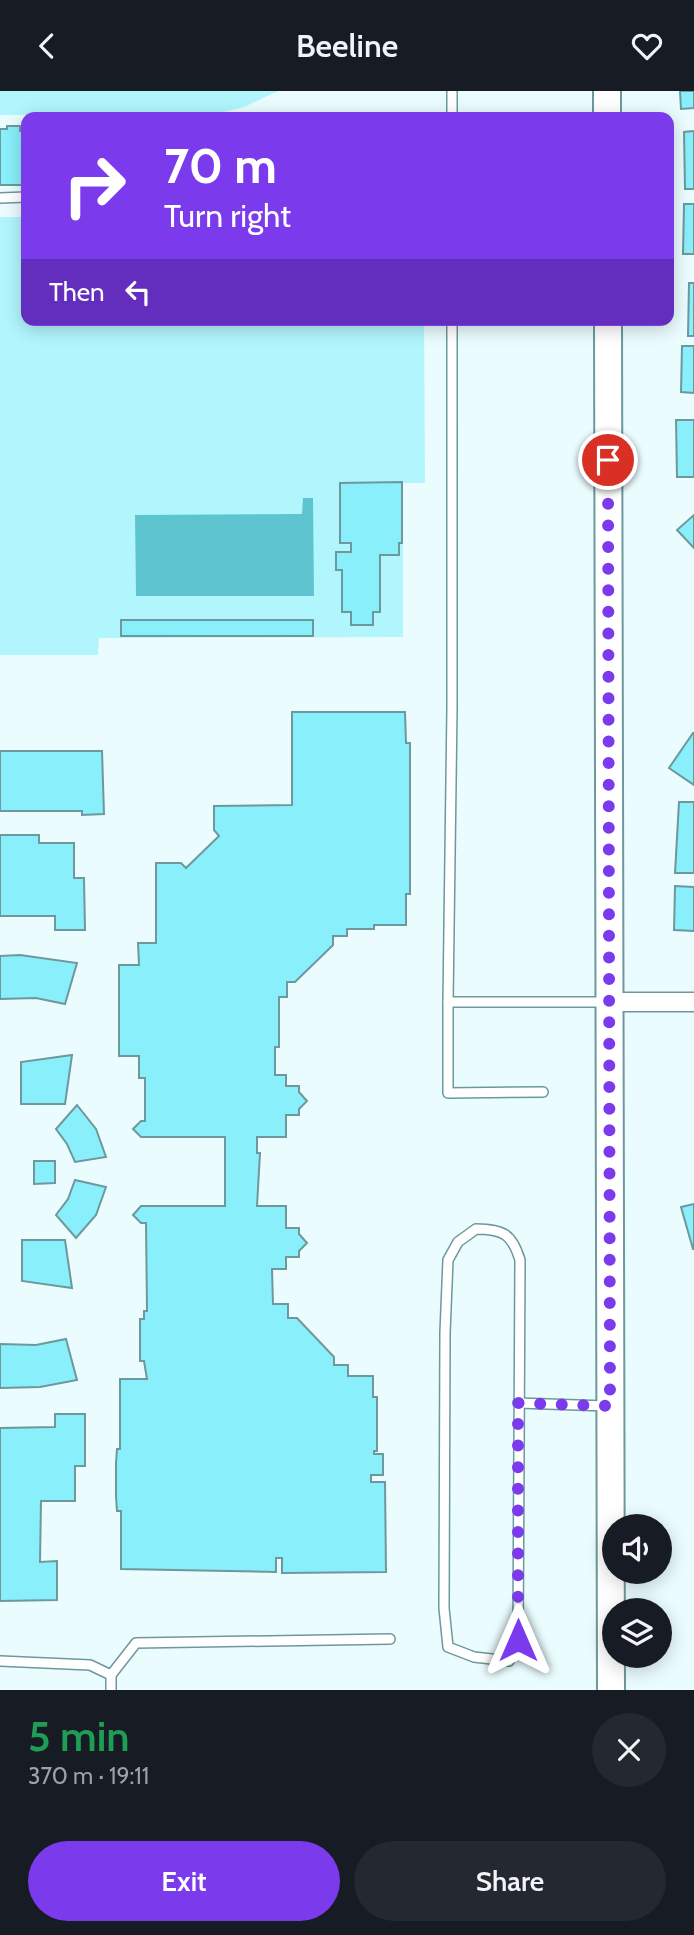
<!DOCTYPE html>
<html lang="en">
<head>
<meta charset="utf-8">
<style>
	body { margin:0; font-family:Cabin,sans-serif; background:#242831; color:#f1f3f6; height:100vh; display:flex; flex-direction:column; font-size:26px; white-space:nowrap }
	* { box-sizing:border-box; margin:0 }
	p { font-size:23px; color:#9ea1a6 }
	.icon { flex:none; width:38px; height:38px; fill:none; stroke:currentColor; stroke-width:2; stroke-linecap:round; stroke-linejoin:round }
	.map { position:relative; height:1599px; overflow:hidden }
	.details { display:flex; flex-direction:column; background:#171b24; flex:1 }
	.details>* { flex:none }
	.guide { position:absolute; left:21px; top:21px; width:653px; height:214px; border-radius:14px; box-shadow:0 4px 18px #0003; background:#7c3aed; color:#fff; overflow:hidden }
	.controls { position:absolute; left:602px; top:1423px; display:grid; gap:14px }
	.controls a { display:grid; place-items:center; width:70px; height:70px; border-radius:50%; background:#171b24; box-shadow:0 4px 18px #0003; font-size:35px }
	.pin { position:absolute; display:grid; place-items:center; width:60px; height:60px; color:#fff; margin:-30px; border:4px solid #fff; border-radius:50%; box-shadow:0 2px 7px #0007 }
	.me { position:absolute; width:77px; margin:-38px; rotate:0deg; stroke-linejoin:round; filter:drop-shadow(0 0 5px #0008) }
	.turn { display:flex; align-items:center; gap:24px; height:147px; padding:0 28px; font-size:32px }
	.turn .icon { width:91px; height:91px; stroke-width:2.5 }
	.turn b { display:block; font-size:49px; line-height:60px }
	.then { display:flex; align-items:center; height:66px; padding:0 28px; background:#0003; gap:14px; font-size:26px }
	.round { display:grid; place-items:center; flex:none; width:74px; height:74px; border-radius:37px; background:#242831 }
	.head { display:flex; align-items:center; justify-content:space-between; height:119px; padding:0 28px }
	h1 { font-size:42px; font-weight:600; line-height:52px; color:#1e9e55 }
	.action { display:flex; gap:14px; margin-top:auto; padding:14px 28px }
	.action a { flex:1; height:80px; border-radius:42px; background:#7c3aed; color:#fff; font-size:28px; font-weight:600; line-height:80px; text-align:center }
	.action a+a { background:#242831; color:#f1f3f6 }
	header { display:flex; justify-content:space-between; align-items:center; height:91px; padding:0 28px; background:#171b24; font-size:32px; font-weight:600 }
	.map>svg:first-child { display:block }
	.green { fill:#b1f6fd }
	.water { fill:#5ec5d0 }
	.building { fill:#89effa; stroke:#6d989d; stroke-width:2 }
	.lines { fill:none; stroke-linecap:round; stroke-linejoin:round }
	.lane-casing { stroke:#6d989d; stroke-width:12 }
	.street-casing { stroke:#6d989d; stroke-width:21 }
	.secondary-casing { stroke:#6d989d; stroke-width:30 }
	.lane { stroke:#fff; stroke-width:9 }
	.street { stroke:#fff; stroke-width:18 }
	.secondary { stroke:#fff; stroke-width:26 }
	.route { stroke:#7c3aed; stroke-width:12; stroke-dasharray:0 21.6 }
</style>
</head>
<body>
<header><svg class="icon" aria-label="back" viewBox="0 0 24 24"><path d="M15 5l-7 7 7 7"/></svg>Beeline<svg class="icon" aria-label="heart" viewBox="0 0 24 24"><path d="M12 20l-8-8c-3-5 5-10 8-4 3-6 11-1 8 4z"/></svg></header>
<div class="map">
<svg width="694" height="1599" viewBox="0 0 694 1599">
	<rect width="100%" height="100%" fill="#eafcfe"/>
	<g class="green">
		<polygon points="0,0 278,0 244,16 219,22 0,24"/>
		<polygon points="0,126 26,126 26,229 424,229 425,392 403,392 403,546 99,547 98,564 0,564"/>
	</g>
	<polygon class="water" points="303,407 313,407 314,505 136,505 135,424 302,423"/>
	<g class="building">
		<polygon points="680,0 694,0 694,17 681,18"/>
		<polygon points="7,35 20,35 20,40 26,40 26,94 0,94 0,38 7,38"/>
		<polygon points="694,40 694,98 685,98 684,41"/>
		<polygon points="684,113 694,113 694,163 683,163"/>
		<polygon points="689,192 694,192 694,245 688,245"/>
		<polygon points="682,255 694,255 694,302 681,301"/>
		<polygon points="676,329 694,329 694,386 677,386"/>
		<polygon points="402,391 402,452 399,452 399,464 380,464 380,521 373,521 373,534 351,534 351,521 342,521 342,479 336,479 336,461 351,461 351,452 340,452 340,392"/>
		<polygon points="694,424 694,457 677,439"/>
		<rect x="121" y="529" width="192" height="16"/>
		<polygon points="292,621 405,621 406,652 410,652 410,803 406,803 406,834 374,834 374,838 347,838 347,845 333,845 333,854 295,891 287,891 287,906 279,906 279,956 275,956 275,984 286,984 286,995 299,995 299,1001 307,1010 299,1018 299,1024 286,1024 286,1046 257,1046 257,1062 260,1062 257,1115 286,1115 286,1137 299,1137 299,1143 307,1152 299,1160 299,1166 286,1166 286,1178 272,1178 273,1213 288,1213 288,1227 297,1227 334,1266 334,1274 348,1274 348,1285 373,1285 373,1306 377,1306 377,1360 374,1360 374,1363 383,1363 383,1384 371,1384 371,1391 385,1391 386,1481 282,1482 282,1467 276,1467 276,1481 121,1478 121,1420 117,1420 116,1405 116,1372 117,1358 120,1358 120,1288 147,1288 144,1270 140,1270 140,1228 144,1228 144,1220 147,1220 146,1132 141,1132 133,1124 141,1115 225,1115 225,1046 141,1046 133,1038 141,1030 145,1030 145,987 139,987 139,965 119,965 119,874 139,874 138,852 156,852 156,772 181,772 186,777 219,745 214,739 214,715 292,714"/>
		<polygon points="693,642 694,642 694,694 669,677"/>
		<polygon points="0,660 102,660 104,723 82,724 82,720 0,720"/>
		<polygon points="679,711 694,711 694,782 675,782"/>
		<polygon points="0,744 39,744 39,752 74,752 74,787 84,787 85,839 55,839 55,825 0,825"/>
		<polygon points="675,795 694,796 694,840 674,839"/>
		<polygon points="20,864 77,872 65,913 36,907 0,908 0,865"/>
		<polygon points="72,964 65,1013 21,1013 21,971"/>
		<polygon points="77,1014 96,1038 106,1066 75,1071 67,1053 56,1038"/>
		<polygon points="34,1070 55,1070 55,1092 34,1093"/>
		<polygon points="75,1089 106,1096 96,1124 76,1147 56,1124 68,1108"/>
		<polygon points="694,1113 694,1158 693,1158 681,1116"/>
		<polygon points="22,1149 65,1149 72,1197 22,1190"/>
		<polygon points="66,1248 77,1289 40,1296 0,1297 0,1253 36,1254"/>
		<polygon points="55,1323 85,1323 85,1375 75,1375 75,1410 41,1410 40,1471 57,1470 57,1509 0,1510 0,1337 55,1336"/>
	</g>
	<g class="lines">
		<g class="lane-casing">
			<g id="lane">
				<polyline points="452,26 452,0"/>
				<polyline points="0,107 26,106"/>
				<polyline points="448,911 452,617 452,229"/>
				<polyline points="543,1001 448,1002 448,911 608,911"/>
				<path d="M476 1138C503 1138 512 1143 520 1169L518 1549 509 1570 474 1566 448 1556 444 1517 445 1242 448 1169 458 1151Z"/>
				<polyline points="518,1312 607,1315"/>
				<polyline points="0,1570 90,1574 111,1584"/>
				<polyline points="111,1599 111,1584 136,1552 390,1548"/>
			</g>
		</g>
		<g class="street-casing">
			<polyline id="street" points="610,911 694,911"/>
		</g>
		<g class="secondary-casing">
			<g id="secondary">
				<polyline points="607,0 607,26"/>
				<polyline points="608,229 611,1599"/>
			</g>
		</g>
		<use href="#lane" class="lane"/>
		<use href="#street" class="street"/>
		<use href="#secondary" class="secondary"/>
	</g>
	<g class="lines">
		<polyline class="route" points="518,1549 518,1312 610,1315 608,369"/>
	</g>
</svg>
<div class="controls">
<a><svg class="icon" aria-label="sound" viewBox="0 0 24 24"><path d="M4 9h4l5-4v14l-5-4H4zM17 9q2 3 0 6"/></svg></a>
<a><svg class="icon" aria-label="layers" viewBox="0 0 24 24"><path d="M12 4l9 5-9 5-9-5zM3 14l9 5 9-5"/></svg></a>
</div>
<div class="pin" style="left:608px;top:369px;background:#d93025"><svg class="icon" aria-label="arrive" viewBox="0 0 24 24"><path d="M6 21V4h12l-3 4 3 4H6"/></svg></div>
<svg class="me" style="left:518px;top:1549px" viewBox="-20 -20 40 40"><path d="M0-17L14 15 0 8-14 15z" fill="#7c3aed" stroke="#fff" stroke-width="4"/></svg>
<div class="guide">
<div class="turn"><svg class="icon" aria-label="right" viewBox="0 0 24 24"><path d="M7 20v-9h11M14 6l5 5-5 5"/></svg><div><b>70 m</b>Turn right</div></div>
<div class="then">Then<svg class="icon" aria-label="left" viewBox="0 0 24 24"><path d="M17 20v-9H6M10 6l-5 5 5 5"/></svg></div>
</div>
</div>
<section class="details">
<div class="head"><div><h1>5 min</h1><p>370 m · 19:11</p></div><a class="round"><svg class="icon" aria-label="close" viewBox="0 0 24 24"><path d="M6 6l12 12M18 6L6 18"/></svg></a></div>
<div class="action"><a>Exit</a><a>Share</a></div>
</section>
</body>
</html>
